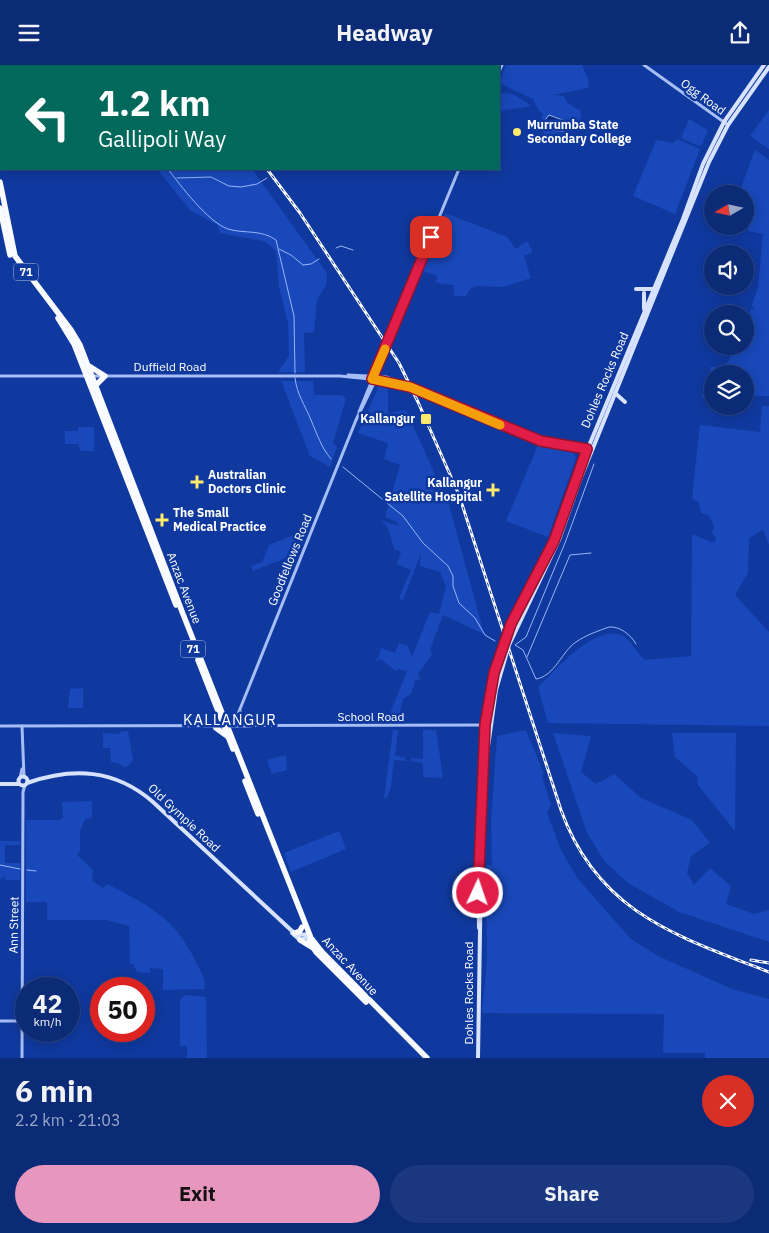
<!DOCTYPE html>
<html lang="en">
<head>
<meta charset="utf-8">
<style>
	body { margin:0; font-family:"IBM Plex Sans",sans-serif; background:#1a377f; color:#f1f3f6; height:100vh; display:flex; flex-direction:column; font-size:19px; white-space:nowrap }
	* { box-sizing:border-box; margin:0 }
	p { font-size:16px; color:#9aa7c6 }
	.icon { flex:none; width:28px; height:28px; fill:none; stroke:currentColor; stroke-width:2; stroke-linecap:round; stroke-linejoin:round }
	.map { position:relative; height:993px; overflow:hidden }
	.drawer { display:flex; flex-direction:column; background:#0c2b77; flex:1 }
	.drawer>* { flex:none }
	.top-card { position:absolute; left:0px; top:0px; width:500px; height:105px; box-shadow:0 2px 12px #0003,0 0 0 1px #2c4789; background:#00695c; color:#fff; overflow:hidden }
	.needle { width:32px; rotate:261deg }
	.tools { position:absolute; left:704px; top:120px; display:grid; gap:10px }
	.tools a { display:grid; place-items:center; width:50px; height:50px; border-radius:50%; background:#0c2b77; box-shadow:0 2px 12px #0003,0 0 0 1px #2c4789; font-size:25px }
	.speed { position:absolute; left:15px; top:912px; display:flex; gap:10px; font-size:25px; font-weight:700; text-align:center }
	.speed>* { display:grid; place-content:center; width:65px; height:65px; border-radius:50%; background:#0c2b77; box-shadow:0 2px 12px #0003,0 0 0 1px #2c4789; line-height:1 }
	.speed small { font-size:12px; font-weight:400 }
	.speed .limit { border:8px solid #d22; background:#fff; color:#111 }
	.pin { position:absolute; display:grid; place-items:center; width:42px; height:42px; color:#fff; margin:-21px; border-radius:10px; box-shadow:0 2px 8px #0006 }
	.me { position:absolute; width:55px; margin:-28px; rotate:3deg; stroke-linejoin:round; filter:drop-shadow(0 0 4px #0008) }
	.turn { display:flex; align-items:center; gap:18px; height:105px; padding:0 15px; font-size:22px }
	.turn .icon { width:65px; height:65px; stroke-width:2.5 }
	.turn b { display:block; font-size:35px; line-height:42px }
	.round { display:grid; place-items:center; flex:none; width:52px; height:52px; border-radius:26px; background:#1a377f }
	.summary { display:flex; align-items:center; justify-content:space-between; height:85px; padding:0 15px }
	h1 { font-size:30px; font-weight:800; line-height:38px }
	.action { display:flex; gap:10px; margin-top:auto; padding:10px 15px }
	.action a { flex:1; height:58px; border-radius:30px; background:#e797bd; color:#111; font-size:20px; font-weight:800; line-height:58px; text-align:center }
	.action a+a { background:#1a377f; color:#f1f3f6 }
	header { display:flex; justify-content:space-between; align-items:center; height:65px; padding:0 15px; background:#0c2b77; font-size:22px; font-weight:800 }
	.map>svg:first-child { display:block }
	.green { fill:#1848b9 }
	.water { fill:#09297a; stroke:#98b6f9 }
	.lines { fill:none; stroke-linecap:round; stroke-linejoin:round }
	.stream { stroke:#98b6f9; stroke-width:1 }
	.tertiary { stroke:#a6bef5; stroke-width:3 }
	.secondary { stroke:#d7e2fe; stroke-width:4 }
	.trunk { stroke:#fafbff; stroke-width:5.5 }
	.rail-casing { stroke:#fff; stroke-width:3 }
	.rail { stroke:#10399f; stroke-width:1; stroke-dasharray:4; stroke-linecap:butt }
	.route-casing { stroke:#92132f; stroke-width:12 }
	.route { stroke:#e11d48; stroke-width:9 }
	.slow { stroke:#f59e0b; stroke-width:9 }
	.poi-dot { fill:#ffea6b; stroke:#10399f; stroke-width:2 }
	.labels { text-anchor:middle; stroke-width:5; stroke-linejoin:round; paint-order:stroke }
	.shield { fill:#10399f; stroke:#b7c4e2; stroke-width:1 }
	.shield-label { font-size:11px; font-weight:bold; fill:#fff }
	.street-label { font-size:12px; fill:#fff; stroke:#10399f }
	.poi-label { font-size:12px; font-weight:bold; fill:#fff; stroke:#10399f; text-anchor:start }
	.quarter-label { font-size:15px; letter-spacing:1px; fill:#fff; stroke:#10399f }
</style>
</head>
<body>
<header><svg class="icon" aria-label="menu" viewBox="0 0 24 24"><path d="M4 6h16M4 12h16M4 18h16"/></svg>Headway<svg class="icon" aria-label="share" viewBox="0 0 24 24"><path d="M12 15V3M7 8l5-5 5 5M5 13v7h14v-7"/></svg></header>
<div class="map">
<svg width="769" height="993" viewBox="0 0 769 993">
	<rect width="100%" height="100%" fill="#10399f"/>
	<g class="green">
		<polygon points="506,0 582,0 589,17 588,23 552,30 564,31 567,38 580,45 581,51 579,58 568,57 555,51 549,65 566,70 563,76 545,70 539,59 543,49 538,45 533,34 499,18"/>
		<polygon points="499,28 513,29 532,41 499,46"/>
		<polygon points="769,45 769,84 750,71"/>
		<polygon points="689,54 708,65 702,80 699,81 681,73"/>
		<polygon points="677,74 700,84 675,149 633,131 655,78 657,75 673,78"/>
		<polygon points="755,85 769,95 769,331 745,331 745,309 712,309 712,332 701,333 711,311 710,302 723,302 729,296 733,281 745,281 745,259 753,252 750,248 751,244 755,246 752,240 758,223 763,169 748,166 748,130 739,128"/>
		<polygon points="157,104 252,104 327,208 326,220 317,235 314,267 304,268 305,307 278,307 289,291 288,258 279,222 276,187 270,180 263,176 220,168 217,160 190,145"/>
		<polygon points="445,148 507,172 516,184 527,176 533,187 524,191 531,213 503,222 477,221 471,223 466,231 454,231 454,220 436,218 437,211 423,206"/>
		<polygon points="281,316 313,316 314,330 342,330 346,333 333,378 337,382 330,402 310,391"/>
		<path d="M379 321 388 324V348L406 345 450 443 484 569 443 550 430 585 432 589C428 595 424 602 418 608L420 614 415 616 411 629 403 634 398 655 387 656 407 606 398 604 396 606 380 594 374 598 379 591 381 583 395 588 399 578 408 581 412 592 429 549 431 547 439 549 446 521 440 507 420 501 421 488 403 535 399 533 411 505 397 499 401 487 394 484 388 463 381 455 398 461 397 457 385 452 400 400 384 394 388 378 358 368Z"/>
		<path d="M762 341H769V480L763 465 749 473 748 508 735 530 769 567V661L548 658 538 622C555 606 598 555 625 572 632 577 636 588 645 595L691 591 692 469 714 478 716 472 712 468 714 461 709 451 701 448 699 438 692 433 700 360 760 367Z"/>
		<polygon points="78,362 94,362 94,386 81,386 78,379 65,379 65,366 78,366"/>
		<polygon points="538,380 573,386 576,393 548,472 506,456"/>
		<polygon points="308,464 299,488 253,506 251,501 262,497 269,480"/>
		<polygon points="83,623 83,643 68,643 70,624"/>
		<polygon points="393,665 398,665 395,691 404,692 406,696 394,695 391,722 387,733 384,733"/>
		<polygon points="423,665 436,665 443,713 423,712 423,698 411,696 411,693 423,694"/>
		<polygon points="526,665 544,709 542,711 551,740 547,748 561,785 578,814 631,874 658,891 732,924 769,934 769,993 705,993 705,988 663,988 664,949 482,948 487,895 486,800 492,800 491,756 497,671"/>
		<polygon points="121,666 128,666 133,695 126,703 118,698 111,697 110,683 103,683 103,668 120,669"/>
		<polygon points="553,668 591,671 581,707 596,719 614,709 641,733 692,755 710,778 691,791 687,808 694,820 710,803 731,821 726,839 754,849 769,845 769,877 679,847 628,818 605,797 587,768"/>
		<polygon points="672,668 736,668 735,766 698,720 697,711 675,692"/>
		<polygon points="286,690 287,705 272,709 267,695"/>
		<path d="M92 736V753L85 754 80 766V786L77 790 93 805 92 816 103 823 108 819C150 842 175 852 197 899 201 907 207 916 204 924L163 925V904L150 903V908L137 907 133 899H130L129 861 106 855H47V837H26V755H60L63 753 62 737Z"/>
		<polygon points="339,766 346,784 291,807 284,788"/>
		<polygon points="0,776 20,776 20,780 5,780 5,798 20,798 20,815 5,815 5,811 0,815"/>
		<polygon points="185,930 206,932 207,993 187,993 187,981 180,981 180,937 181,933"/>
	</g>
	<polygon class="water" points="549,50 568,57 570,62 567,67 549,65 545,60 545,55"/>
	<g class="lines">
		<g class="stream">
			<polyline points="109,0 110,1"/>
			<path d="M168 104C180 120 208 157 228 164 244 169 261 164 276 175L294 251 295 308"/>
			<polyline points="278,105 280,104"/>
			<polyline points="177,113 211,112 229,121 241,122 257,119 267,113"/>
			<polyline points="336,183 341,181 353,185"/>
			<polyline points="279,184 291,190 303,200 311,199 319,194"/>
			<path d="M295 313C297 330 305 340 311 355 317 369 321 382 331 394"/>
			<path d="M594 399 565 478 526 572 515 580 523 585 536 614C555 611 562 586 576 577 586 570 598 566 609 562 620 561 631 570 636 579"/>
			<polyline points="343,402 403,451 423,478 448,501 453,511 453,521 459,538 475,553 485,570 495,576"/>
			<polyline points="527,592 570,490 591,488"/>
			<polyline points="0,800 20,804"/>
			<polyline points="27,805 36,806"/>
		</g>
		<g class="tertiary">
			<polyline points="644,0 728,60"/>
			<polyline points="499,7 502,0"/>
			<polyline points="348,310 386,312 410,321"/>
			<polyline points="0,311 340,311 380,315 401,320 541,376 592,385"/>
			<polyline points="425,327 543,374 589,382"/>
			<polyline points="359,347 459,104"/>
			<polyline points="240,646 244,659"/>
			<polyline points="234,659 356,355 376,314 385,286"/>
			<polyline points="0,661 491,660"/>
			<polyline points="22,661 24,712"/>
			<polyline points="205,661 251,661"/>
			<polyline points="20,713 22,704"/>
			<polyline points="0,956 22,956"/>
			<polyline points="22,993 23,727 25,720"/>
		</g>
		<g class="secondary">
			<polyline points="636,224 654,224"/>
			<polyline points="644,228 644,244"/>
			<polyline points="615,328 625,337"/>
			<polyline points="485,703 496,625 509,580 559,475 580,415 709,97 728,60 769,2"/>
			<circle cx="23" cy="716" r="4.5"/>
			<path d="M27 718C73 702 115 704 153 737L292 866 299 870 309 869"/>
			<polyline points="0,719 19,719"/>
			<polyline points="479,863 478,808 481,780 485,660 490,624 499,588 514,552 554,476 574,417 683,154 703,99 724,57 764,0"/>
			<polyline points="292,868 300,875 310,871"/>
			<polyline points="478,993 481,804"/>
		</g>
		<g class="trunk">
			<polyline points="0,117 15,191 71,265 80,280 183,549 311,873 322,887 427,993"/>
			<polyline points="0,143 10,190"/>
			<polyline points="58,253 74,279 176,540"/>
			<polyline points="89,301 105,311 95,321"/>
			<polyline points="198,595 233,684"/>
			<polyline points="216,663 227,671"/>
			<polyline points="245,716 258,749"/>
			<polyline points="295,868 300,866 302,862"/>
			<polyline points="300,875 313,883"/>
			<polyline points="309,876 316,887 366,937"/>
		</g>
		<g class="rail-casing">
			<g id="rail">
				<polyline points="207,0 208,1"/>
				<path d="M267 104 300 148 399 298 418 337 459 430 561 745C598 848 677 871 769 907"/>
				<polyline points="751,895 769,898"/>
			</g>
		</g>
		<use href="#rail" class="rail"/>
	</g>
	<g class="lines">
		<g class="route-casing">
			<polyline id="route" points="431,172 372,314 410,322 541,376 587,384 554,476 511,559 494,608 485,660 478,828"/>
		</g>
		<use href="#route" class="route"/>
		<polyline class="slow" points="385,284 372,314 410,322 500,360"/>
	</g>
	<g class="poi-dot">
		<circle cx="517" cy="67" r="5"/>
		<rect x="420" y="348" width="12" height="12" rx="2.5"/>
		<path d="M194.5 409.5h5v5h5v5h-5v5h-5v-5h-5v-5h5z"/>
		<path d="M490.5 417.5h5v5h5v5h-5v5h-5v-5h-5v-5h5z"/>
		<path d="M159.5 447.5h5v5h5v5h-5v5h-5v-5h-5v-5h5z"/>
	</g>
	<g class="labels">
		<g class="shield">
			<rect x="13.5" y="198.5" width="25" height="17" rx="4"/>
			<rect x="180.5" y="575.5" width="25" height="17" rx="4"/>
		</g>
		<g class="shield-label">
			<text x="26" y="211">71</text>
			<text x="193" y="588">71</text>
		</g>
		<g class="street-label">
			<text transform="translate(703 32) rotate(36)" y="4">Ogg Road</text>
			<text x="170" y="306">Duffield Road</text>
			<text transform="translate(605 315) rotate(-67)" y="4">Dohles Rocks Road</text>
			<text transform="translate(290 495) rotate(-68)" y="4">Goodfellows Road</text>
			<text transform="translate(184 523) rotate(69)" y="4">Anzac Avenue</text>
			<text x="371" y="656">School Road</text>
			<text transform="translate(184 753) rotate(43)" y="4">Old Gympie Road</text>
			<text transform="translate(14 860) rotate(-89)" y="4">Ann Street</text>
			<text transform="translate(350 901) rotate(47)" y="4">Anzac Avenue</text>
			<text transform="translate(469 928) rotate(-90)" y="4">Dohles Rocks Road</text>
		</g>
		<g class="poi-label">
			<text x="527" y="64">Murrumba State<tspan x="527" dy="14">Secondary College</tspan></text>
			<text x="415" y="358" text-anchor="end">Kallangur</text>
			<text x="208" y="414">Australian<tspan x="208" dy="14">Doctors Clinic</tspan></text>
			<text x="482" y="422" text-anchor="end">Kallangur<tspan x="482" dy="14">Satellite Hospital</tspan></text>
			<text x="173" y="452">The Small<tspan x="173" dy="14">Medical Practice</tspan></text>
		</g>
		<g class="quarter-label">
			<text x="230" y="660">KALLANGUR</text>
		</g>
	</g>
</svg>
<div class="tools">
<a><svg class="needle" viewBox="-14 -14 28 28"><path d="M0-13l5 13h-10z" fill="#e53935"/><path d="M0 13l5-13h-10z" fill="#9aa7c6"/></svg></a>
<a><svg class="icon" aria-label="sound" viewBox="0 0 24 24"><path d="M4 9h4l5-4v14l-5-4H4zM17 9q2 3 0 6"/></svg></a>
<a><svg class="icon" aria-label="search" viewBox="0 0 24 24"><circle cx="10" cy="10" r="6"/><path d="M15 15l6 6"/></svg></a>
<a><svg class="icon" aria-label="layers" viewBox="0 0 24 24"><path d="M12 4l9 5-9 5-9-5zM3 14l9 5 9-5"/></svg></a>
</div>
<div class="speed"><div>42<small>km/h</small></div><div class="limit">50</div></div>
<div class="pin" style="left:431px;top:172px;background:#d93025"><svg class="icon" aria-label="arrive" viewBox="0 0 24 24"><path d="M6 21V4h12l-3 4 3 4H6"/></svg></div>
<svg class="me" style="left:478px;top:828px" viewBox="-20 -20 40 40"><circle r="17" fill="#e11d48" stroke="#fff" stroke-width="3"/><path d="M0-11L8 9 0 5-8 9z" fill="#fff"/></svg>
<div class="top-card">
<div class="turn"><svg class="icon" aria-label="left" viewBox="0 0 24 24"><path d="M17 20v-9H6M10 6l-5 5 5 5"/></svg><div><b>1.2 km</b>Gallipoli Way</div></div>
</div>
</div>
<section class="drawer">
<div class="summary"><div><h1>6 min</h1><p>2.2 km · 21:03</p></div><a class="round" style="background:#d93025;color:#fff"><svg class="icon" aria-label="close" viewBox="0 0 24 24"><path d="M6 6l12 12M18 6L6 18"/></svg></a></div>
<div class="action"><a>Exit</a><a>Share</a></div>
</section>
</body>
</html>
